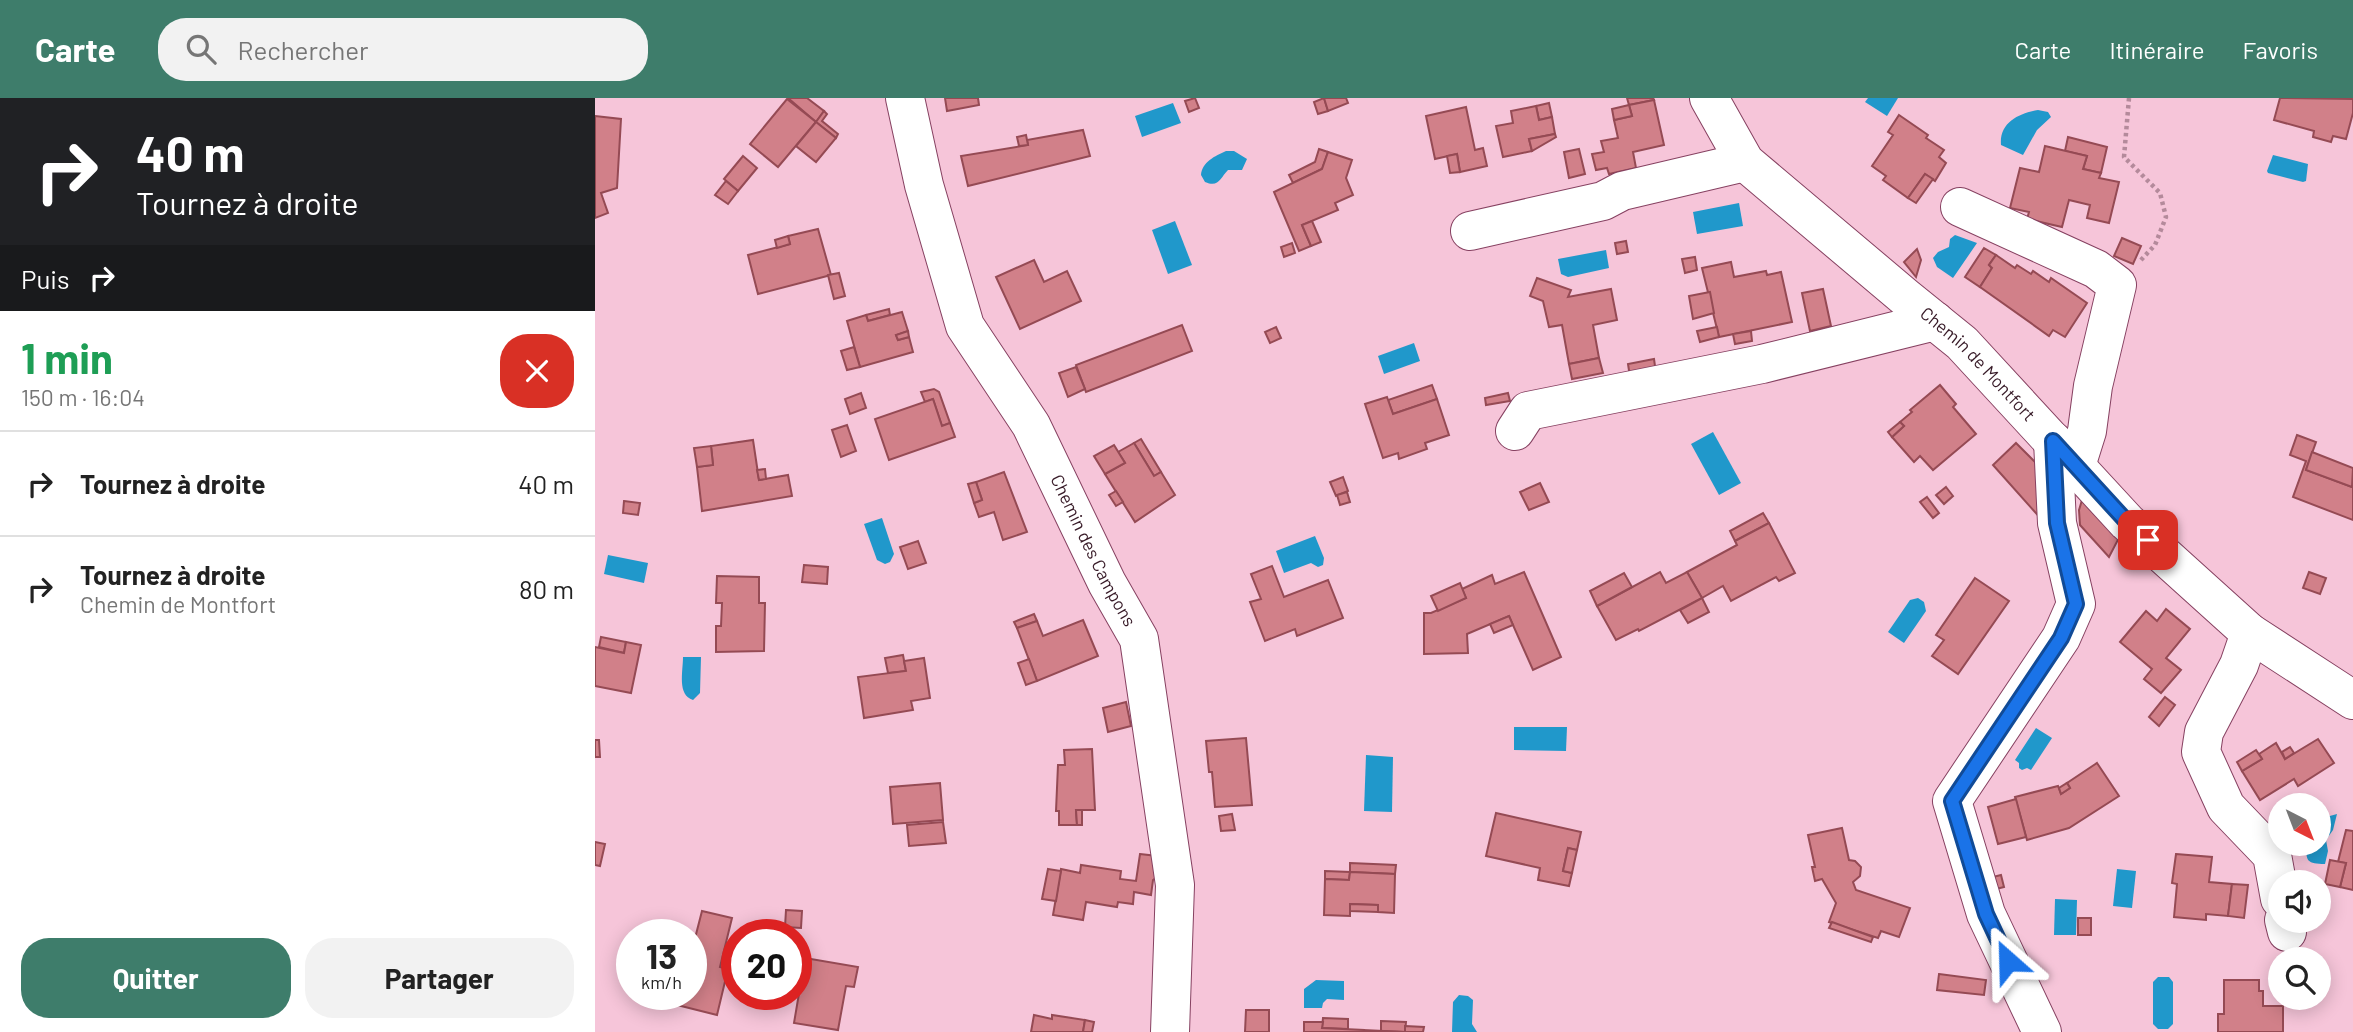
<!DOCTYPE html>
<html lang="fr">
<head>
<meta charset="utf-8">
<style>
	body { margin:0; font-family:Barlow,sans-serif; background:#f2f2f2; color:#222; height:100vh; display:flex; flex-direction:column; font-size:26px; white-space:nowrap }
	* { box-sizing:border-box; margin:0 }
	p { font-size:23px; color:#767676 }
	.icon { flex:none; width:38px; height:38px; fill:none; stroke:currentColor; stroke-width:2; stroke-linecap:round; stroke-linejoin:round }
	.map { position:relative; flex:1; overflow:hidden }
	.sheet { display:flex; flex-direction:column; background:#fff; width:595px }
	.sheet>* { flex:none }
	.guide { background:#202124; color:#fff; overflow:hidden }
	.needle { width:46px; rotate:138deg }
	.fabs { position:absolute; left:1673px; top:695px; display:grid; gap:14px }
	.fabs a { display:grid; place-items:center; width:63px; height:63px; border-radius:50%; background:#fff; box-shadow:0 4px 18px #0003; font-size:35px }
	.speed { position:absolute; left:21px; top:821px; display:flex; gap:14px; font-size:35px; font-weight:700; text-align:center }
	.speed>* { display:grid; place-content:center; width:91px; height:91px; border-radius:50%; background:#fff; box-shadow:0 4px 18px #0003; line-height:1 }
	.speed small { font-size:18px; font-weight:400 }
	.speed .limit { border:10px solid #d22; background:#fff; color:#111 }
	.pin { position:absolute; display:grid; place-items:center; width:60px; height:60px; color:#fff; margin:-30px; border-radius:14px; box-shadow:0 4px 10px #0006 }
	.me { position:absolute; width:77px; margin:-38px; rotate:335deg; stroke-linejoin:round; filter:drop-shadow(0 0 5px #0008) }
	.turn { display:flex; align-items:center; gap:24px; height:147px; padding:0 21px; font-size:32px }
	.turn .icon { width:91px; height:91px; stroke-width:2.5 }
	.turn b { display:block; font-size:49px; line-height:60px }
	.then { display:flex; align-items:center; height:66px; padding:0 21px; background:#0003; gap:14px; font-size:26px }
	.round { display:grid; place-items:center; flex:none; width:74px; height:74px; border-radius:28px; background:#f2f2f2 }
	.overview { display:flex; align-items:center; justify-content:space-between; height:119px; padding:0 21px }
	h1 { font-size:42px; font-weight:700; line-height:52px; color:#1e9e55 }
	.cta { display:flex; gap:14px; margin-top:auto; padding:14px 21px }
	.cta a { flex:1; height:80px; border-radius:28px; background:#3e7d6b; color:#fff; font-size:28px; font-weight:700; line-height:80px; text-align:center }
	.cta a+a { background:#f2f2f2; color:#222 }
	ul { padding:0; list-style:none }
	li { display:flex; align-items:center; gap:21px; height:105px; padding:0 21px; border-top:2px solid #e0e0e0 }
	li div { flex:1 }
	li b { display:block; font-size:26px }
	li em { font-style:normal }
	header { display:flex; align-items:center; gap:42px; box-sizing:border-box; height:98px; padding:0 35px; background:#3e7d6b; color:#fff }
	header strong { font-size:33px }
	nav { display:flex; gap:38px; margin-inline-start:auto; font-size:24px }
	.search { width:490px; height:63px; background:#f2f2f2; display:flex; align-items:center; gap:18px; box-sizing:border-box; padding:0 24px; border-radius:28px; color:#767676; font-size:26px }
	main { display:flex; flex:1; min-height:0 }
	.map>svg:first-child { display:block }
	.water { fill:#2098cb }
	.building { fill:#d18089; stroke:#954a54; stroke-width:2 }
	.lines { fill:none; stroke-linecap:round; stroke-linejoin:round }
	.minor-casing { stroke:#864161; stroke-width:40 }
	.path { stroke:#b48a9b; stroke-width:4.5; stroke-dasharray:3.5 3.5; stroke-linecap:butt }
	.minor { stroke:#fff; stroke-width:38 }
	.route-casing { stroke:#114b97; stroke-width:18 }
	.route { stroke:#1a73e8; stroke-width:12 }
	.labels { text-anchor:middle; stroke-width:7; stroke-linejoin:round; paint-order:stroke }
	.street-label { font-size:18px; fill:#371a27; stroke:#f9d8e5 }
</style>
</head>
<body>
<header>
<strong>Carte</strong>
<div class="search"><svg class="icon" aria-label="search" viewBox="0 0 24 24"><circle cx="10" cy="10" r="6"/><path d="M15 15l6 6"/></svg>Rechercher</div>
<nav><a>Carte</a><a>Itinéraire</a><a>Favoris</a></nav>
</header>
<main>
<section class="sheet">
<div class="guide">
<div class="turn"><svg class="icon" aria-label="right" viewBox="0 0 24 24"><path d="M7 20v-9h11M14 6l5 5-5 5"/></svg><div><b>40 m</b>Tournez à droite</div></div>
<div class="then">Puis<svg class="icon" aria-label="right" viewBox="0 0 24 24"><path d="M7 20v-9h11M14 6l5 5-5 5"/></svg></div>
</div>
<div class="overview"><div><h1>1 min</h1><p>150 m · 16:04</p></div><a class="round" style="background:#d93025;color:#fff"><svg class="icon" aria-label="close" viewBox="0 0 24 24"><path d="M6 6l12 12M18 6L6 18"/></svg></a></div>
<ul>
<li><svg class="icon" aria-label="right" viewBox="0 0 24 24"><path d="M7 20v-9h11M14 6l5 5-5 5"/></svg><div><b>Tournez à droite</b></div><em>40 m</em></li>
<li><svg class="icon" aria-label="right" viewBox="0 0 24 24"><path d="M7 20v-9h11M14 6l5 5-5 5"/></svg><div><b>Tournez à droite</b><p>Chemin de Montfort</p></div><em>80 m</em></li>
</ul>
<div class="cta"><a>Quitter</a><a>Partager</a></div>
</section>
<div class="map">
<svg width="1758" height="934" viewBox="0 0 1758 934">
	<rect width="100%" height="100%" fill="#f6c5d9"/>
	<g class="water">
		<polygon points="1273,0 1303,0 1292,18 1270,4"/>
		<polygon points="578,5 586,25 547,39 540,18"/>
		<path d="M1443 12 1453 14 1456 19 1442 32 1428 57 1406 47C1404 24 1425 15 1443 12Z"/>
		<path d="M631 53H639L652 61 647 72H633C625 80 624 90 610 84L606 77C607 64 620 58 631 53Z"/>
		<polygon points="1678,57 1713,66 1711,83 1708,84 1673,75 1672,73"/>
		<polygon points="1144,105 1148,128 1102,136 1098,114"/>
		<polygon points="580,123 597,167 573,176 557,132"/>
		<polygon points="1360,137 1382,145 1358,180 1342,169 1338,160 1343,154 1354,149 1355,141"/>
		<polygon points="1011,152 1014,170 973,179 966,176 963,161"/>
		<polygon points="819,245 825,263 789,276 783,258"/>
		<polygon points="1118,334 1146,385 1124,397 1096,346"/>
		<polygon points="287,420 299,456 295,464 290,466 282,462 269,426"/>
		<polygon points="720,438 729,460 728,467 723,469 716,465 689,475 681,453"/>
		<polygon points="13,457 53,465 49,485 9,476"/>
		<polygon points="1323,500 1329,504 1331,513 1309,545 1293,534 1315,502"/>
		<path d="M88 559H106L105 595 98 602C82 597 88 574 88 559Z"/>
		<polygon points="919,629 972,629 971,653 919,652"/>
		<polygon points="1441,630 1457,640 1436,672 1432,670 1427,672 1424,670 1424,665 1420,662"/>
		<polygon points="771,657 798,659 797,714 769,713"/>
		<path d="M1742 716 1738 732 1731 742 1733 753 1730 766C1713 766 1709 763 1713 746H1724V721Z"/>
		<polygon points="1522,771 1541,773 1537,810 1518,808"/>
		<polygon points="1460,801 1482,802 1481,837 1459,837"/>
		<polygon points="1563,879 1574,879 1578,884 1578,926 1573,931 1563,931 1558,926 1558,884"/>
		<polygon points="721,882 749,883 749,902 732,901 728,905 727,910 709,910 709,891"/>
		<polygon points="864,897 873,898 878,902 877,926 882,934 857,934 858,904"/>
	</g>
	<g class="building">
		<polygon points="193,0 212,0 229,13 221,24"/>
		<polygon points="350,0 383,0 384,7 352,13"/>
		<polygon points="600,0 604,10 594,14 590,3"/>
		<polygon points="729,0 733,13 723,16 719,4"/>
		<polygon points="729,0 751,0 753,5 733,13"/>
		<polygon points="1032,0 1058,0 1059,2 1034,7"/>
		<polygon points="1685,0 1758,1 1758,15 1751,41 1738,38 1736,44 1718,39 1719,33 1679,22"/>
		<polygon points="192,1 221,24 183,69 155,46"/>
		<polygon points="1059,2 1069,47 1038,54 1041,70 1014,76 1012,70 1001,72 997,56 1009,54 1006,43 1023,40 1019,22 1037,18 1034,7"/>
		<polygon points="954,5 957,19 944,22 941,8"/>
		<polygon points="1034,7 1037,18 1019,22 1017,11"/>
		<polygon points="941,8 944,22 957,19 960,36 934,41 937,53 908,59 901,28 918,25 916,13"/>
		<polygon points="871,9 880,52 888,50 892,68 865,74 862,56 840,61 831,18"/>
		<polygon points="229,13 232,16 227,23 243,36 241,40 221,24"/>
		<polygon points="1304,17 1333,37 1331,40 1349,52 1344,59 1351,65 1340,83 1330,76 1313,100 1288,82 1291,78 1277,68 1298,37 1293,34"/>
		<polygon points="0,18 26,21 22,90 6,95 13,115 0,120"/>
		<polygon points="221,24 241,40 221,64 201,48"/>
		<polygon points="488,32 495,58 373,88 366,58 433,47 432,42"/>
		<polygon points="960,36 961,39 937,53 934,41"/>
		<polygon points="431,37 433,47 424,48 422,39"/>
		<polygon points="1473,39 1512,49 1506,75 1488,71 1492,58 1470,53"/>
		<polygon points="1450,48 1492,58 1488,71 1506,75 1504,80 1524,84 1514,125 1492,120 1495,107 1474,102 1467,129 1432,121 1434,114 1415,110 1425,70 1444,74"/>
		<polygon points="724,51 733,54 727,71 698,85 694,77 720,64"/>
		<polygon points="984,51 990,76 974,80 969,54"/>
		<polygon points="733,54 757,62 751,80 758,97 740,105 743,112 707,127 716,148 704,153 679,94 727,71"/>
		<polygon points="862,56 865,74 855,75 852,58"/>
		<polygon points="148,58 162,70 143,93 129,81"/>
		<polygon points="1330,76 1338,81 1321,105 1313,100"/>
		<polygon points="131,83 143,93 133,106 120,97"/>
		<polygon points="717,123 726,144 716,148 707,127"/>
		<polygon points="223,131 236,177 163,196 153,157 195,146 193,138"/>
		<polygon points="193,138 195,146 182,150 180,142"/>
		<polygon points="1527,140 1546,148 1538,166 1519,158"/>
		<polygon points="1031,143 1033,154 1022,156 1020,145"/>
		<polygon points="697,145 700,155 689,159 686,149"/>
		<polygon points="1389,150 1401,157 1394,167 1397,170 1385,189 1370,179"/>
		<polygon points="1322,151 1326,162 1321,179 1309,164"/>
		<polygon points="1401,157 1420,170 1422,167 1436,176 1438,173 1454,184 1456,180 1492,205 1470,239 1458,232 1454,238 1385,189 1397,170 1394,167"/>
		<polygon points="1100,159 1102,172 1090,175 1087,161"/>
		<polygon points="439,162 449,184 472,173 486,203 425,231 401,179"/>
		<polygon points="1136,164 1139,179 1171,173 1172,177 1186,174 1197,224 1124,239 1107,170"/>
		<polygon points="244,175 250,198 239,201 233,177"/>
		<polygon points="942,180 976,192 973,199 1016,191 1022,222 998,227 1004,260 974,266 967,227 954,229 948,203 935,198"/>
		<polygon points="1228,191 1236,228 1215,233 1207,195"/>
		<polygon points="1115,194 1119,215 1098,221 1094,198"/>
		<polygon points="294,211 295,217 273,223 271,217"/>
		<polygon points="307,214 313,233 301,237 303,242 314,239 318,254 265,269 252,223 271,217 273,223"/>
		<polygon points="587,227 597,253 491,294 481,267"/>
		<polygon points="681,229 686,240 675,245 670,234"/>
		<polygon points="1122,229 1124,239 1105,244 1102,233"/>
		<polygon points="313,233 314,239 303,242 301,237"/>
		<polygon points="1156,233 1157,243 1140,246 1138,236"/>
		<polygon points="259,249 265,269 252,272 246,253"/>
		<polygon points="1004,260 1008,275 977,281 974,266"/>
		<polygon points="1059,261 1061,275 1035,279 1033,266"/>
		<polygon points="481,269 490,291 473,299 464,275"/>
		<polygon points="837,287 842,301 798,316 793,302"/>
		<polygon points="1345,287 1361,306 1358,309 1381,336 1338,372 1325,358 1319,364 1297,339 1309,328 1305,324 1317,314 1315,312"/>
		<polygon points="339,291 344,294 355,325 347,328 338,301 330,304 326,294"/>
		<polygon points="266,295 271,310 255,316 250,301"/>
		<polygon points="913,295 915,303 891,307 890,300"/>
		<polygon points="792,299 798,316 842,301 854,337 830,345 832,351 804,361 803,355 788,360 770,306"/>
		<polygon points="338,301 347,328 355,325 360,339 294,362 280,321"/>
		<polygon points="1305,324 1309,328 1297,339 1293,334"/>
		<polygon points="252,327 261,353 246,359 237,332"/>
		<polygon points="1702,337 1721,344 1711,372 1757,389 1758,386 1758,422 1698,399 1711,363 1695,357"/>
		<polygon points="546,341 566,374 559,378 539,345"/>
		<polygon points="158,342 164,382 193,377 197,398 107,413 102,369 118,367 116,348"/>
		<polygon points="539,345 559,378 566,374 580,397 540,424 510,376 530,365 523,354"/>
		<polygon points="1421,345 1445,369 1448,423 1398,367"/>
		<polygon points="519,347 530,365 510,376 499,358"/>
		<polygon points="116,348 118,367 102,369 99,350"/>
		<polygon points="1717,354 1758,370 1757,389 1711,372"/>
		<polygon points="170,371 171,381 164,382 162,372"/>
		<polygon points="409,374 432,434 408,442 399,414 384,419 379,405 387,402 381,384"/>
		<polygon points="748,379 753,393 741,398 735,384"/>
		<polygon points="381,384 387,402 379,405 373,386"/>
		<polygon points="945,385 954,404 934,412 925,394"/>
		<polygon points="1351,389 1358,398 1349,406 1341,397"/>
		<polygon points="1490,392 1528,432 1514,459 1485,427 1484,412"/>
		<polygon points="521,393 528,404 521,408 514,397"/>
		<polygon points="752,394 755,404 745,407 742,397"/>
		<polygon points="1332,399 1344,415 1338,420 1325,404"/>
		<polygon points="29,403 45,405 43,417 28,415"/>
		<polygon points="1168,415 1174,425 1140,443 1135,433"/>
		<polygon points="1174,425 1200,475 1184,483 1181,479 1136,503 1128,488 1107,500 1092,474 1142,447 1140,443"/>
		<polygon points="323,443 331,465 313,471 305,449"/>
		<polygon points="209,467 233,469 232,486 207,484"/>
		<polygon points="677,468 689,499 733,482 748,520 702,538 700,531 670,543 655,504 666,501 656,476"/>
		<polygon points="929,474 966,559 938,572 914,518 872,536 873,555 829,556 829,515 836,515 871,500 867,491 897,477 900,486"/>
		<polygon points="1065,474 1071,485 1092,474 1107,500 1044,533 1043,531 1021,542 1002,508"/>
		<polygon points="1714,474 1731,480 1725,496 1708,490"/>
		<polygon points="1029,475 1037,489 1002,508 995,493"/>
		<polygon points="122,478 164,479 164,505 170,505 169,553 121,554 121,528 126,528 127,505 121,505"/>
		<polygon points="1380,480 1414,503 1363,576 1337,558 1349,542 1341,537"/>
		<polygon points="865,485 871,500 843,513 836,498"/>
		<polygon points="1107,500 1114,514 1093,525 1085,512"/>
		<polygon points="1571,511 1595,531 1571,560 1586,572 1566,595 1549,581 1557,571 1525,544 1551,513 1562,523"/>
		<polygon points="439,516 442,523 422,530 419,524"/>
		<polygon points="914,518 918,527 899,535 895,526"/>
		<polygon points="488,522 503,558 442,583 422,530 442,523 448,538"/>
		<polygon points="6,539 31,544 29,555 4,549"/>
		<polygon points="31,544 46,547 36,595 0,588 0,549 29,555"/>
		<polygon points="308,557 311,573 293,575 290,560"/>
		<polygon points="329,560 335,600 316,603 318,612 269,620 263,579 311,573 309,563"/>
		<polygon points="434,561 442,583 431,587 423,565"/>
		<polygon points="1570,599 1580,607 1564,628 1554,619"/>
		<polygon points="531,604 536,628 513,634 508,610"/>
		<polygon points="651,640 657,707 620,709 617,674 614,674 611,643"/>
		<polygon points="1723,641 1739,665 1703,688 1699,681 1665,702 1647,673 1667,661 1664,656 1681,645 1690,661"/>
		<polygon points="0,642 4,642 5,659 0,659"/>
		<polygon points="1695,649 1699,655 1690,661 1687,654"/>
		<polygon points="497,651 500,712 481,712 482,727 464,727 464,713 461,713 463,667 470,667 469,652"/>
		<polygon points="1661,652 1667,661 1647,673 1642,664"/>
		<polygon points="1502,665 1524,698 1474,730 1432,742 1420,699 1463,688 1466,696 1475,690 1472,685"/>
		<polygon points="345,685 348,722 298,726 295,689"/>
		<polygon points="1472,685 1475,690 1466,696 1464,690"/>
		<polygon points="1421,701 1431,739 1403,746 1393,709"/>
		<polygon points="481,712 487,712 487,727 482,727"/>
		<polygon points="901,715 986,734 982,752 973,750 968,773 977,775 974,788 943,782 945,770 891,758"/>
		<polygon points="637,716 640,732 626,733 624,718"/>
		<polygon points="348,724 351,745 314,748 312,727"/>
		<polygon points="1247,730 1254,762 1260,763 1266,769 1265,778 1258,784 1261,792 1315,810 1304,839 1286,833 1283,840 1234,824 1241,805 1227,781 1220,783 1217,769 1220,769 1213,737"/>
		<polygon points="1751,732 1758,733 1758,792 1745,789 1751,765 1743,764"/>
		<polygon points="0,744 10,746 5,768 0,767"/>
		<polygon points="973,750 982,752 977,775 968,773"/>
		<polygon points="545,756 562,758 562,779 558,782 556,797 539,794 538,806 523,804 522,809 491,804 488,822 458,817 466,771 485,775 486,767 526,773 525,781 541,783"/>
		<polygon points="1581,756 1617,759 1614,784 1637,786 1633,818 1611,816 1611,822 1579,819 1582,786 1577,785"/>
		<polygon points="1735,762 1751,765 1745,789 1730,786"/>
		<polygon points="755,765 801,767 800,776 755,774"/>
		<polygon points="453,771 466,773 461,803 447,801"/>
		<polygon points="730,773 755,774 754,782 730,781"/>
		<polygon points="755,774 800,776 799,815 783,814 783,807 755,806 755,818 729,817 730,781 754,782"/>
		<polygon points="1406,777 1409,789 1401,791 1398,779"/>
		<polygon points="1637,786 1653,787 1649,820 1633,818"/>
		<polygon points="755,806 783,807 783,814 755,813"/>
		<polygon points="191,812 207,813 206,830 190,829"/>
		<polygon points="107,813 137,820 125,869 133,871 122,917 82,907 84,896 96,896 96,856"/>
		<rect x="1483" y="820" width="13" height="17"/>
		<polygon points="1237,824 1278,839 1276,844 1234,830"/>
		<polygon points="210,860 263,869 259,889 251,888 243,932 199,925"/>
		<polygon points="1344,876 1391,882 1389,897 1342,892"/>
		<polygon points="1629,882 1664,882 1664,893 1668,893 1668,908 1688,908 1688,934 1623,934 1623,916 1629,916"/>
		<polygon points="651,912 674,912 674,934 650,934"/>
		<polygon points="439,917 457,921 457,917 490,922 488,934 436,934"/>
		<polygon points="728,920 753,921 753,931 727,930"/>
		<polygon points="490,922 499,924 497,934 488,934"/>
		<polygon points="786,923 811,924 810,934 786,933"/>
		<polygon points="709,924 728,924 727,930 769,932 769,934 709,934"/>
		<polygon points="810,928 829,929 828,934 769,934 769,932 810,934"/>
	</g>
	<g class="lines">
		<g class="minor-casing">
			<g id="minor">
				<path id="s1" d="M310 0 329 87 370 228 436 327 512 485 544 541 580 787 575 934"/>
				<path id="s2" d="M1114 0 1150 64 1310 199 1367 245 1532 424 1655 535 1758 602"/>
				<polyline points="1365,109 1501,171 1522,187 1498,288 1492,333 1481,368"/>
				<polyline points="875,133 1008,103 1027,93 1150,64"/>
				<polyline points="920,333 933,313 1167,266 1340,223"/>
				<polyline points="1655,535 1644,567 1609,634 1606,654 1631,709 1677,757 1685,801"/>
				<polyline points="1689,822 1692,834"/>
				<polyline points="1447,934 1391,816 1357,703 1466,540 1481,506 1462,425 1458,343"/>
			</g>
		</g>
		<polyline class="path" points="1534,0 1529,59 1565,95 1571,119 1560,147 1545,163"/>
		<use href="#minor" class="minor"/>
	</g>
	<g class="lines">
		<g class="route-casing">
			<polyline id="route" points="1413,863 1391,816 1357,703 1466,540 1481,506 1462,425 1458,343 1532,424 1553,442"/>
		</g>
		<use href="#route" class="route"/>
	</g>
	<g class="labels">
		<g class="street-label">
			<text dy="6" stroke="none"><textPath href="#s2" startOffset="382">Chemin de Montfort</textPath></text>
			<text dy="6" stroke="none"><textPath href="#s1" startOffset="495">Chemin des Campons</textPath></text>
		</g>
	</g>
</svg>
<div class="fabs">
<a><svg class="needle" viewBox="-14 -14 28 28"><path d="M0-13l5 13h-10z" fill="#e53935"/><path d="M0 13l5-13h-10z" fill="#767676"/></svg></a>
<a><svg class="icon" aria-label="sound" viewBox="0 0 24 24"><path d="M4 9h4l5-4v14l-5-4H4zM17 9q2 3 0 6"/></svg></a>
<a><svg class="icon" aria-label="search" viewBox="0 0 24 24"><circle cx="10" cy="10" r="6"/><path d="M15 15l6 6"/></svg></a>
</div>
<div class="speed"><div>13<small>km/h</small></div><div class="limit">20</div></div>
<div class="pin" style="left:1553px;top:442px;background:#d93025"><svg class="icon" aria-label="arrive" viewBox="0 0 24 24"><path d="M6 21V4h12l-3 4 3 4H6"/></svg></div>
<svg class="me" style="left:1413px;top:863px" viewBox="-20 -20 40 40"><path d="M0-17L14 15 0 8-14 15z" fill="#1a73e8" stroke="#fff" stroke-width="4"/></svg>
</div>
</main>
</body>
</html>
